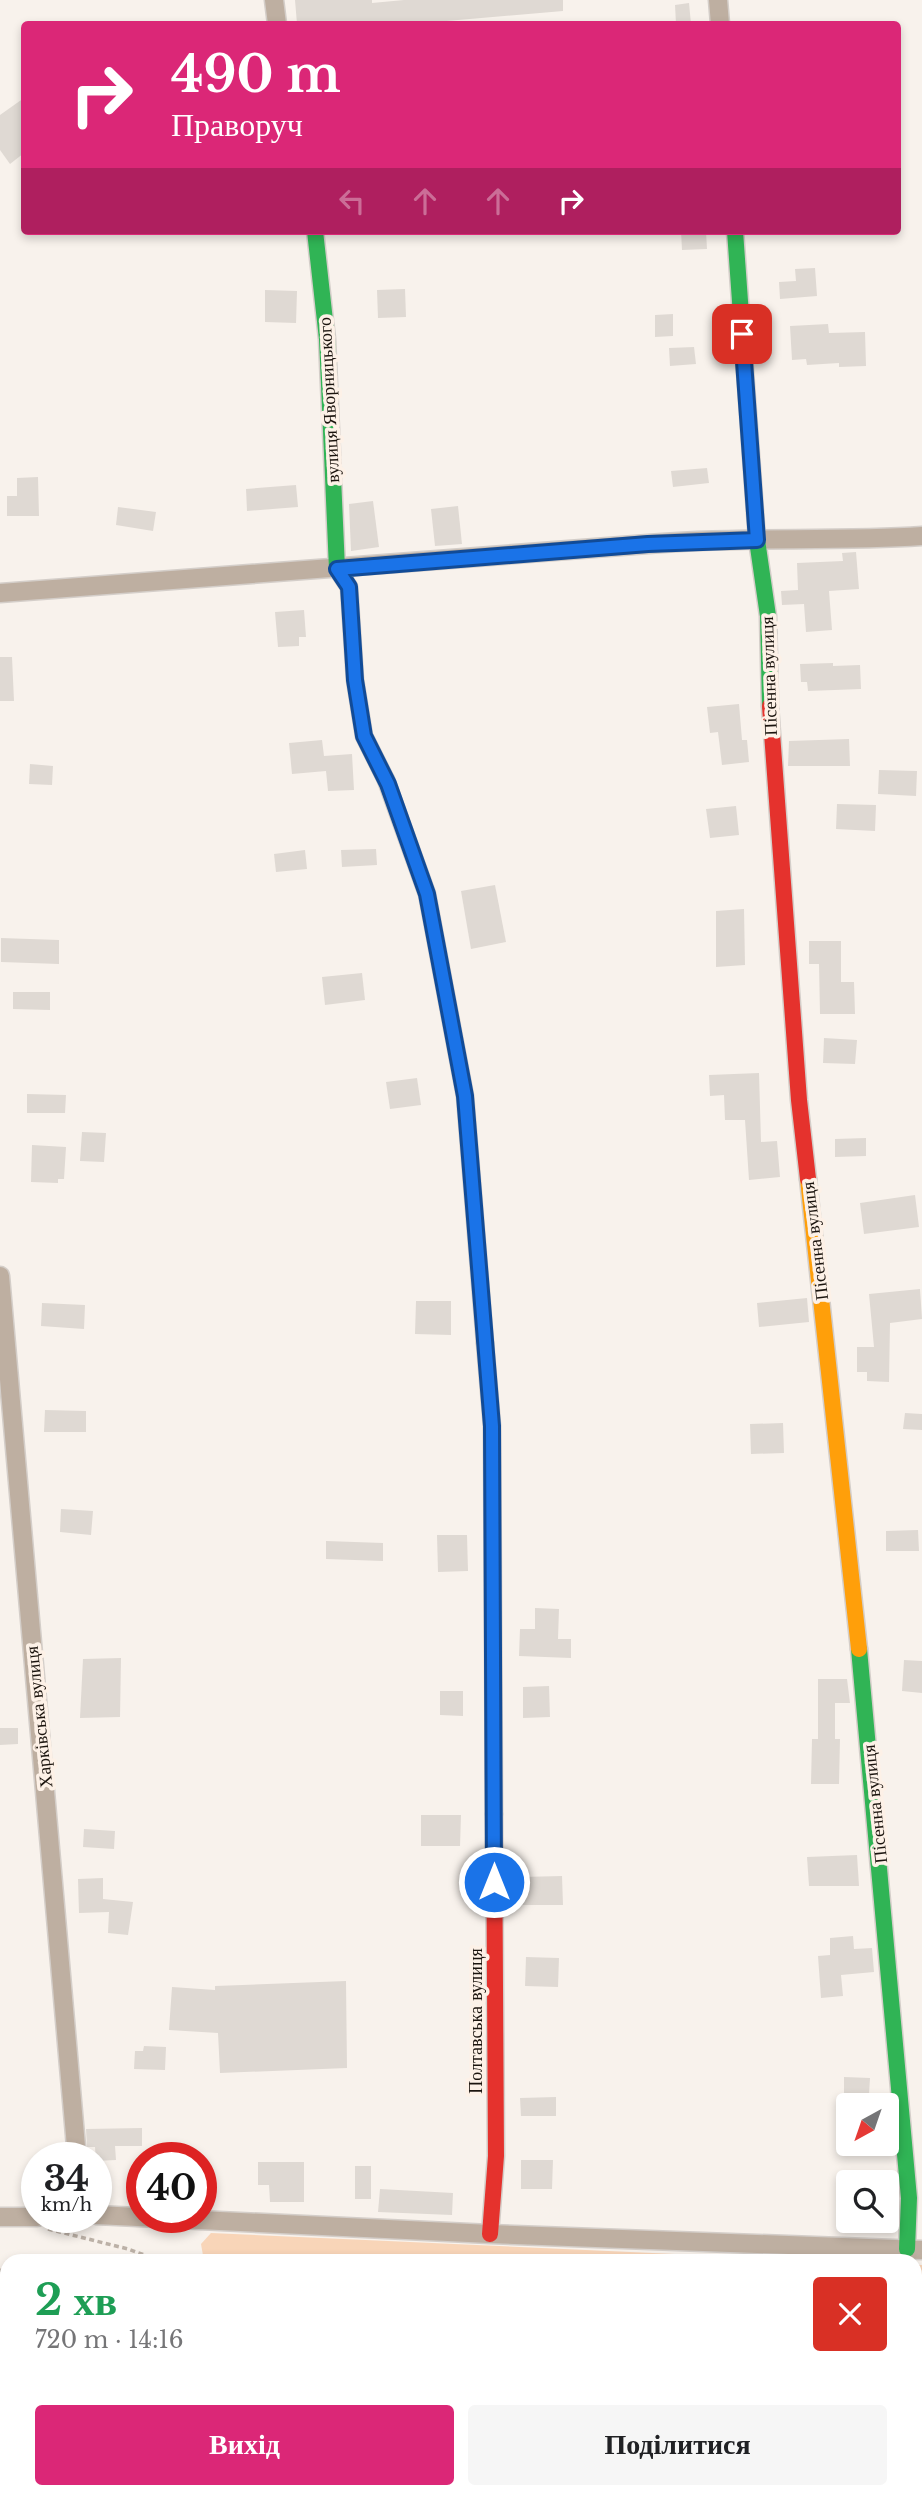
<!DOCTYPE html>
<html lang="uk">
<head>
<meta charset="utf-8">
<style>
	body { margin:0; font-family:"Libre Baskerville",serif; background:#f6f6f6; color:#202124; height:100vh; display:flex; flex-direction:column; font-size:26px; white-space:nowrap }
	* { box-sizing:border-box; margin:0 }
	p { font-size:23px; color:#757577 }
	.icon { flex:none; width:38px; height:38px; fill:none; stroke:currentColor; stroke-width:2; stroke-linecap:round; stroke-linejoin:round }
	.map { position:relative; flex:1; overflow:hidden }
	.drawer { position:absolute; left:0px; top:2254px; width:922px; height:245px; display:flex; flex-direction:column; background:#fff; border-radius:21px 21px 0 0; box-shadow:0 4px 10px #0003 }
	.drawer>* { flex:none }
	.guide { position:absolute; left:21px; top:21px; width:880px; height:214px; border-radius:7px; box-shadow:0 4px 10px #0003; background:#db2777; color:#fff; overflow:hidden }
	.needle { width:46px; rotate:220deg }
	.controls { position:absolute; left:836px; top:2093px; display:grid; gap:14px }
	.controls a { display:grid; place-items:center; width:63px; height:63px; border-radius:7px; background:#fff; box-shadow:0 4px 10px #0003; font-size:35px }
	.speed { position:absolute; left:21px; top:2142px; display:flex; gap:14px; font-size:35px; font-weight:700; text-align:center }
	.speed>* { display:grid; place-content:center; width:91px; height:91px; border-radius:50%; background:#fff; box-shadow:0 4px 10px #0003; line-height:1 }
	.speed small { font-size:18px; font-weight:400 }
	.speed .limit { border:10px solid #d22; background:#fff; color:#111 }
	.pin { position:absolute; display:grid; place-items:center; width:60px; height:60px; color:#fff; margin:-30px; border-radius:14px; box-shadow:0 4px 10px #0006 }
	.me { position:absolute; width:77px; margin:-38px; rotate:0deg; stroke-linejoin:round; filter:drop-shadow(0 0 5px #0008) }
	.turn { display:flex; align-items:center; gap:24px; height:147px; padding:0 35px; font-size:32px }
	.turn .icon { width:91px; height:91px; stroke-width:2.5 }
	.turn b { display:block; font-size:49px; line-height:60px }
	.lanes { display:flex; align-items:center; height:66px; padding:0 35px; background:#0003; justify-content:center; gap:35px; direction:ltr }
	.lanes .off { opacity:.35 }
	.round { display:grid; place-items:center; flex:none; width:74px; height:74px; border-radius:7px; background:#f6f6f6 }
	.summary { display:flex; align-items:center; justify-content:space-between; height:119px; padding:0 35px }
	h1 { font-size:42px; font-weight:700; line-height:52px; color:#1e9e55 }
	.primary-button { display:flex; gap:14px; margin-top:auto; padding:14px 35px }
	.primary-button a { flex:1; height:80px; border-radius:7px; background:#db2777; color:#fff; font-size:28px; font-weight:700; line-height:80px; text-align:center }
	.primary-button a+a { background:#f6f6f6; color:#202124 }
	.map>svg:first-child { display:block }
	.green { fill:#f8d5b8 }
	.building { fill:#dfd9d3 }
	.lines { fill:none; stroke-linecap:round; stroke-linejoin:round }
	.street-casing { stroke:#d4cec9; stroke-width:21 }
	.fast-casing { stroke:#d4cec9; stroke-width:19 }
	.slow-casing { stroke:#d4cec9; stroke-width:19 }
	.jam-casing { stroke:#d4cec9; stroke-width:19 }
	.path { stroke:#bcb1a7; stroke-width:3.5; stroke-dasharray:5 3.5; stroke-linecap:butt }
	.street { stroke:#beafa1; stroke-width:18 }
	.fast { stroke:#30b455; stroke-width:16 }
	.slow { stroke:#ff9f0a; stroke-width:16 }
	.jam { stroke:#e5322d; stroke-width:16 }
	.rail-casing { stroke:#beb6ad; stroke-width:8 }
	.rail { stroke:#fdf1e7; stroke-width:5; stroke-dasharray:16; stroke-linecap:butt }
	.route-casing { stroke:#114b97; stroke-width:18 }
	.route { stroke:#1a73e8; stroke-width:12 }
	.labels { text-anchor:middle; stroke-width:7; stroke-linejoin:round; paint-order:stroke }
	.street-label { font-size:18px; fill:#1b140e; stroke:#fdf1e7 }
</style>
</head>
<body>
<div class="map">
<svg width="922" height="2499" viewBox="0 0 922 2499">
	<rect width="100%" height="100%" fill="#f8f2ec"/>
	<g class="green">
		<polygon points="211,2233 831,2261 204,2261 201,2244"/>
		<rect x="915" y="2265" width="7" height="28"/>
		<polygon points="148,2492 180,2492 180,2499 149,2499"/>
	</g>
	<g class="building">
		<polygon points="295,0 372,0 372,3 404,0 563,0 563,11 412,24 297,24"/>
		<polygon points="689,3 691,24 676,24 675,5"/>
		<polygon points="24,98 24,153 10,164 0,150 0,115"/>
		<polygon points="681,231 706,231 707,249 682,250"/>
		<polygon points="815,268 817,296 780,299 779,282 796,281 795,269"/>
		<polygon points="405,289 406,317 378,318 377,290"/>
		<polygon points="265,290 297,291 296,323 265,322"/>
		<polygon points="673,314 673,336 655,337 655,315"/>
		<polygon points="828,324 829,333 865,332 866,366 839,367 839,363 807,365 806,359 792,360 790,326"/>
		<polygon points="694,347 696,364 670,366 669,348"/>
		<polygon points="707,468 709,483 673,487 671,471"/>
		<polygon points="38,477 39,516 7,516 7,496 17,496 17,478"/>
		<polygon points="296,485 298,507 247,511 246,489"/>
		<polygon points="373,501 379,547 351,551 349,504"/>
		<polygon points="458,506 462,544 435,546 431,509"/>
		<polygon points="118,507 156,512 153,531 116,525"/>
		<polygon points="856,552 859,589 829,591 832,630 806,632 804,604 782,605 781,591 798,590 797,563 843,561 842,553"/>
		<polygon points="304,610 306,637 299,637 299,646 278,647 275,612"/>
		<polygon points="0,657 12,657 14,701 0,701"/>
		<polygon points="833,663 833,666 860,665 861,689 808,691 807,682 801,682 800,664"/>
		<polygon points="739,704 742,740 747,740 749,762 722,765 718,732 710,733 707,707"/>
		<polygon points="849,739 850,766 788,766 789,741"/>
		<polygon points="322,740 324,756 352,754 354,790 328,791 326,771 292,774 289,743"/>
		<polygon points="30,764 53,766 52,785 29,784"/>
		<polygon points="879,770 917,771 916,796 878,794"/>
		<polygon points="837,804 876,805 875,831 836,829"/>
		<polygon points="736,806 739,835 710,838 706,809"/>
		<polygon points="376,849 377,865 342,867 341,850"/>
		<polygon points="305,850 307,869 276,872 274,854"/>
		<polygon points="495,885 506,942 471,949 461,891"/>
		<polygon points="744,909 745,965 716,967 716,911"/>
		<polygon points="1,938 59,940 59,964 1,962"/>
		<polygon points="809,941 841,941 841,982 854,982 855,1014 820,1014 819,964 809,964"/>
		<polygon points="362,973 365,1000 325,1005 322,977"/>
		<polygon points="13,992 50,992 50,1010 13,1009"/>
		<polygon points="824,1038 857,1040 855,1064 823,1063"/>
		<polygon points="759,1073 761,1142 777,1141 780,1177 749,1180 745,1120 725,1120 724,1095 710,1096 709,1075"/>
		<polygon points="417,1078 421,1105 390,1109 386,1082"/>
		<polygon points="27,1094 66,1095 65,1113 27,1113"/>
		<polygon points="82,1132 106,1133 104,1162 80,1161"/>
		<polygon points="866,1138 866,1156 835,1157 835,1139"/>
		<polygon points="32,1145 66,1147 64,1179 58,1179 58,1183 31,1182"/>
		<polygon points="915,1195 919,1227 864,1234 860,1203"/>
		<polygon points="920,1289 922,1319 890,1323 889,1382 867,1381 867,1372 857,1372 857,1347 874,1347 869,1294"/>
		<polygon points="807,1298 809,1322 759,1327 757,1303"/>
		<polygon points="416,1301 451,1301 451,1335 415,1334"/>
		<polygon points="42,1303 85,1305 84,1329 41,1326"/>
		<polygon points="45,1410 86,1411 86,1432 44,1432"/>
		<polygon points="905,1413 922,1414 922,1430 903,1429"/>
		<polygon points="783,1423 784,1453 751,1454 750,1424"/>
		<polygon points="61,1509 93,1511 91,1535 60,1532"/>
		<polygon points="918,1530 919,1551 886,1551 886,1531"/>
		<polygon points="437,1535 467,1535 468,1571 438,1572"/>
		<polygon points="326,1541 383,1543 383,1561 326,1559"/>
		<polygon points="535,1608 559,1609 558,1639 571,1639 571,1658 519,1656 520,1629 535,1629"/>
		<polygon points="121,1658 120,1717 80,1718 83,1659"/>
		<polygon points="904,1660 922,1661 922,1693 902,1691"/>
		<polygon points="818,1679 847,1679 850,1703 835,1703 835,1739 840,1739 839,1784 811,1784 812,1739 818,1739"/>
		<polygon points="549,1686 550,1717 523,1718 523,1687"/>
		<polygon points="440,1691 463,1691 463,1716 440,1715"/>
		<polygon points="0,1728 18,1728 18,1744 0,1745"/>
		<polygon points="421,1815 461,1815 460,1846 421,1846"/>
		<polygon points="84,1829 115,1831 114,1849 83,1847"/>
		<polygon points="857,1855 859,1886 809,1886 807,1857"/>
		<polygon points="562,1876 563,1905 523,1905 522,1877"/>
		<polygon points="103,1878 103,1899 133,1902 128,1935 108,1933 109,1912 79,1913 78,1879"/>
		<polygon points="853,1936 854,1949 872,1948 874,1972 841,1975 843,1996 821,1998 818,1956 830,1955 830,1938"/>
		<polygon points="526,1957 559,1958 558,1987 525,1986"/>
		<polygon points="346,1981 347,2068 220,2073 218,2033 169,2030 172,1987 215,1990 215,1986"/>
		<polygon points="144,2046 166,2047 165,2070 134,2069 135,2051 143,2051"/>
		<polygon points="844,2077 870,2078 869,2094 844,2093"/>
		<polygon points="556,2097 556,2116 521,2116 520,2098"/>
		<polygon points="142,2128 142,2146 115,2146 116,2160 96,2161 95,2147 87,2147 86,2129"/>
		<polygon points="521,2160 553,2160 552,2189 521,2189"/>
		<polygon points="258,2162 304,2162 304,2202 270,2202 269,2185 258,2185"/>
		<rect x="355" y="2166" width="16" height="33"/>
		<polygon points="380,2189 453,2193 452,2215 378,2212"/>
	</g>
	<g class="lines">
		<g class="street-casing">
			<g id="street">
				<polyline points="274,0 277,24"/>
				<polyline points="718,0 720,24"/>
				<path d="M0 593C216 577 432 561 648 544 739 536 831 542 922 536"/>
				<polyline points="0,1276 77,2158"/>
				<polyline points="96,2215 490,2234 922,2250"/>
				<polyline points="0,2217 37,2217"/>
			</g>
		</g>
		<g class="fast-casing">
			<g id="fast">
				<polyline points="315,231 327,339 337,569 349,587 355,680 364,736 386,780"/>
				<polyline points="735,231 757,540 768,616 770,706"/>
				<polyline points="485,1343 492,1426 494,1814"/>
				<polyline points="859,1649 909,2198 907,2249"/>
			</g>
		</g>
		<g class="slow-casing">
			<g id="slow">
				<polyline points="386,780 427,894 465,1096 485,1343"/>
				<polyline points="808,1179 859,1649"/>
			</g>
		</g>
		<g class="jam-casing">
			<g id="jam">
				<polyline points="770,706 799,1100 808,1179"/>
				<polyline points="490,2234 496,2156 494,1814"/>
			</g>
		</g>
		<g class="path">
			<polyline points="48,2229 128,2249 161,2261"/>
			<polyline points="0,2270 7,2272"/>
			<polyline points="915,2289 922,2289"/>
			<polyline points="137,2492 138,2499"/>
			<polyline points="474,2492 487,2499"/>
			<polyline points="584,2492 595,2499"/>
		</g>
		<use href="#street" class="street"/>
		<use href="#fast" class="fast"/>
		<use href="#slow" class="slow"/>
		<use href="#jam" class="jam"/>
		<g class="rail-casing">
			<g id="rail">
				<polyline points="0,2301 7,2303"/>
				<polyline points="430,2492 444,2499"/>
			</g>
		</g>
		<use href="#rail" class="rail"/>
	</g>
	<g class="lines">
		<g class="route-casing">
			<polyline id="route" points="494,1882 492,1426 465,1096 427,894 388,784 364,736 355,680 349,587 337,569 648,544 757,540 742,334"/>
		</g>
		<use href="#route" class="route"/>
	</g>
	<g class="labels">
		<g class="street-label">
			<text transform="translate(329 400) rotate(-93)" y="6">вулиця Яворницького</text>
			<text transform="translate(769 676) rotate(-92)" y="6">Пісенна вулиця</text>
			<text transform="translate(815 1241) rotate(-97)" y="6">Пісенна вулиця</text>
			<text transform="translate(39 1717) rotate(-96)" y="6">Харківська вулиця</text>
			<text transform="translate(875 1804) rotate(-96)" y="6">Пісенна вулиця</text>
			<text transform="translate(476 2021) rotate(-90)" y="6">Полтавська вулиця</text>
		</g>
	</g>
</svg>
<div class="controls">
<a><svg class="needle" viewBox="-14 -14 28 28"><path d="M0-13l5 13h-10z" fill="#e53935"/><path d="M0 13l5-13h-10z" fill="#757577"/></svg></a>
<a><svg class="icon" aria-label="search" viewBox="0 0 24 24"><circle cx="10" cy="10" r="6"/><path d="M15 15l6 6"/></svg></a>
</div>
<div class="speed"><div>34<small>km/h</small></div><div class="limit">40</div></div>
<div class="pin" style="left:742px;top:334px;background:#d93025"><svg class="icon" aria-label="arrive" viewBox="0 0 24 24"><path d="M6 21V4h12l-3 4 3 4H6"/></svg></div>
<svg class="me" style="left:494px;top:1882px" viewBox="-20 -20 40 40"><circle r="17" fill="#1a73e8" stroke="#fff" stroke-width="3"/><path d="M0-11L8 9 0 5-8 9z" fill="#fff"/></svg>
<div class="guide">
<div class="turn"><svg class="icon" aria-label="right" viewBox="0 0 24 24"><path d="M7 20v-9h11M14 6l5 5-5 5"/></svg><div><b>490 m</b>Праворуч</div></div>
<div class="lanes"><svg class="icon off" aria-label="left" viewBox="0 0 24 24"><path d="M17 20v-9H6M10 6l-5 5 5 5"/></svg><svg class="icon off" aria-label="ahead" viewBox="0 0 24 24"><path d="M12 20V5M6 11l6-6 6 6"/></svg><svg class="icon off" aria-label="ahead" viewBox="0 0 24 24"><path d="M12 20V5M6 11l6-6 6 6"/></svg><svg class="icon" aria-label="right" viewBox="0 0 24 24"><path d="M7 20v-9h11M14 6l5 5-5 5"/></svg></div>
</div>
<section class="drawer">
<div class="summary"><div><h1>2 хв</h1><p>720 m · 14:16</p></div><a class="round" style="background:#d93025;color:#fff"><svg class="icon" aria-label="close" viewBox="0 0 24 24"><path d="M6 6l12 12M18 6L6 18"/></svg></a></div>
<div class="primary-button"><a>Вихід</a><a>Поділитися</a></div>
</section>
</div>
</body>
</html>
